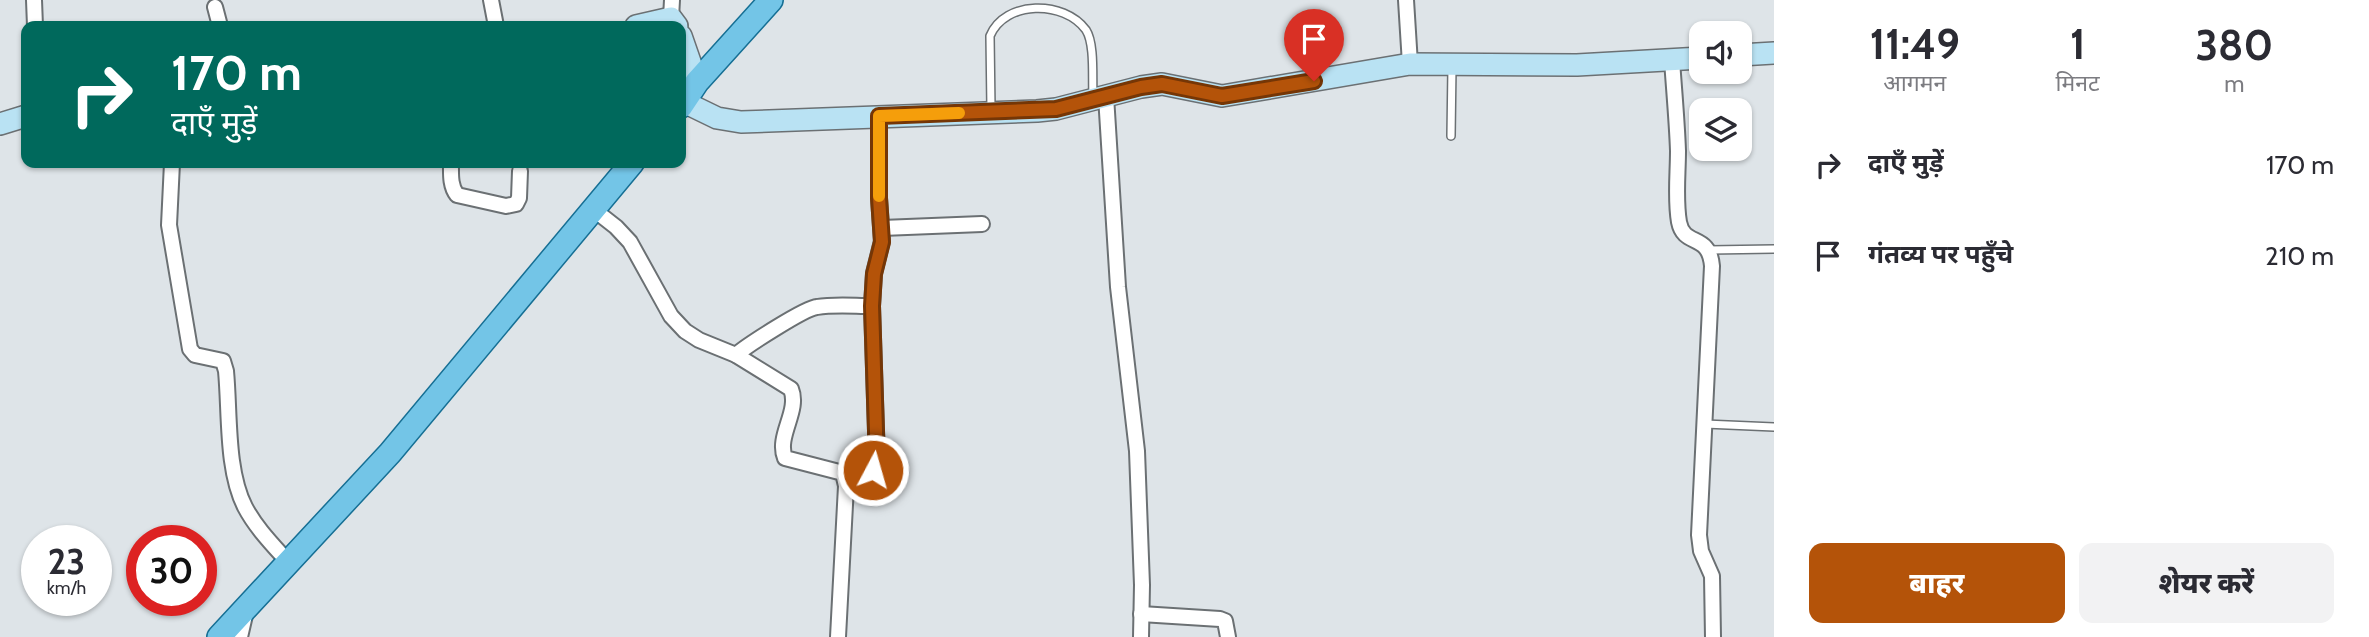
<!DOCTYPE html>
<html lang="hi">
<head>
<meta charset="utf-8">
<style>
	body { margin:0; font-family:Cabin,"Noto Sans Devanagari",sans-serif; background:#f2f2f3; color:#2b2b33; height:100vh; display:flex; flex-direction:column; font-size:26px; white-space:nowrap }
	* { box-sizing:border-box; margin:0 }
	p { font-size:23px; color:#7c7c81 }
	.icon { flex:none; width:38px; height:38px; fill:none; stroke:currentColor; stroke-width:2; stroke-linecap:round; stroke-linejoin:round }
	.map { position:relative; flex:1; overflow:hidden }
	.details { display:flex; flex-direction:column; background:#fff; width:595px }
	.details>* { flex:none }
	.guide { position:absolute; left:21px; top:21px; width:665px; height:147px; border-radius:14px; box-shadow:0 2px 5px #0004; background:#00695c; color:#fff; overflow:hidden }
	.controls { position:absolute; left:1689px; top:21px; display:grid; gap:14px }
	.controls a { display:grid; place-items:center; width:63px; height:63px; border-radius:14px; background:#fff; box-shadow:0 2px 5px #0004; font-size:35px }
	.speed { position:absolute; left:21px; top:525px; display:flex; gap:14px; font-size:35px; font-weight:700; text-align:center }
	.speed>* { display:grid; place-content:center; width:91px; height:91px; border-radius:50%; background:#fff; box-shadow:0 2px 5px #0004; line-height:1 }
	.speed small { font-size:18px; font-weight:400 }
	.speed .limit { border:10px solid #d22; background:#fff; color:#111 }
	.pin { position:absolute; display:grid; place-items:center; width:60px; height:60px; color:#fff; margin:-72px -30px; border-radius:50% 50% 50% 0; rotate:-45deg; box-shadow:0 0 7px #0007 }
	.pin .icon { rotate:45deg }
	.me { position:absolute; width:77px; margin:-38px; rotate:6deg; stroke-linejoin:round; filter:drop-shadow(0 0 5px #0008) }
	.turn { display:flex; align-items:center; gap:24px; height:147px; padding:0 35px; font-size:32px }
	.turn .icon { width:91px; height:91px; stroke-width:2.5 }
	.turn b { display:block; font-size:49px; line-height:60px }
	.eta { display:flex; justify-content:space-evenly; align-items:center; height:119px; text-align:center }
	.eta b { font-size:42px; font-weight:800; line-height:49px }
	.primary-button { display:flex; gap:14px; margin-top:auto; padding:14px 35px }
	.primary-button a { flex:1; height:80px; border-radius:14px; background:#b45309; color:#fff; font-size:28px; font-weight:800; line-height:80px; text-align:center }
	.primary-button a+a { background:#f2f2f3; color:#2b2b33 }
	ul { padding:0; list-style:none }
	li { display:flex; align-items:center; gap:21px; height:91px; padding:0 35px }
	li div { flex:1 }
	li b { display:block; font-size:26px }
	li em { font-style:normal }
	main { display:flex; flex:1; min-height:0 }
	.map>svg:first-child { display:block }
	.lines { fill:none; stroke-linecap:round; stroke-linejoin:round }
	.lane-casing { stroke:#6b7073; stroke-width:10 }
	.street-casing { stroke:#6b7073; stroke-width:18 }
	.secondary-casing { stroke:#6b7073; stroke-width:24 }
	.primary-casing { stroke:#166f94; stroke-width:26 }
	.lane { stroke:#fff; stroke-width:7 }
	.street { stroke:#fff; stroke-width:14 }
	.secondary { stroke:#b9e2f3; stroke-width:21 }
	.primary { stroke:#73c5e7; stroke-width:23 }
	.route-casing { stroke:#753606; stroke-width:18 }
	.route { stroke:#b45309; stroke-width:12 }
	.slow { stroke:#f59e0b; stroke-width:12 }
</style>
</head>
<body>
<main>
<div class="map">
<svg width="1774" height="637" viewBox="0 0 1774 637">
	<rect width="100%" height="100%" fill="#dee4e8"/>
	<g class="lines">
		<g class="lane-casing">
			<g id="lane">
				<path d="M991 109 990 36C1005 0 1064 0 1086 30 1095 44 1092 78 1093 95"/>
				<polyline points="1451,136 1452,67"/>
				<polyline points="1709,250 1774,249"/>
				<polyline points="1705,424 1774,427"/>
			</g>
		</g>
		<g class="street-casing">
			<g id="street">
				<polyline points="34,0 35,26"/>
				<polyline points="491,0 496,26"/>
				<polyline points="1406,0 1410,64"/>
				<polyline points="215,7 220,26"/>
				<polyline points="671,18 672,0"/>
				<path d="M1672 60C1674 90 1677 121 1678 151 1678 174 1675 199 1679 222 1684 248 1709 232 1712 266L1699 535 1701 551 1712 576 1713 637"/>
				<polyline points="1106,96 1118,287 1137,451 1142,585 1141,637"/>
				<path d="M172 163 169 225 190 349 195 355 223 361 226 371C230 413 226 470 245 507 256 528 273 545 289 563"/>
				<path d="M451 163C451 174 450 186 457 195L506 206 516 204 519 198 520 171"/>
				<path d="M593 209 616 227 630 242 671 316 685 331 699 340 736 355 791 389C800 411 776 436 785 458L843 473 846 486 838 637"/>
				<polyline points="882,228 982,224"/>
				<path d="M736 355C746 346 805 308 817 307 834 304 854 306 872 306"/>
				<polyline points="843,473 873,470 877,462 872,306 874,273 882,241 879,198 879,116"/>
				<polyline points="1141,614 1220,619 1225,621 1228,637"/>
				<polyline points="240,637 246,611"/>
			</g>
		</g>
		<g class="secondary-casing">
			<g id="secondary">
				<polyline points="636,26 671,18 677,26"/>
				<polyline points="681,36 697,82"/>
				<polyline points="1740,55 1774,53"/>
				<polyline points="684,102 717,118 741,122 1037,111 1056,109 1141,87 1162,84 1222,96 1410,64 1577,65 1701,58"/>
				<polyline points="0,124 26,116"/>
			</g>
		</g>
		<g class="primary-casing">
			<g id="primary">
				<polyline points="681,106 697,82 771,0"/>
				<polyline points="219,637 390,453 632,163"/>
			</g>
		</g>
		<use href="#lane" class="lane"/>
		<use href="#street" class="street"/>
		<use href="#secondary" class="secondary"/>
		<use href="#primary" class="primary"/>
	</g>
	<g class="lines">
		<g class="route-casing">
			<polyline id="route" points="873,470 877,462 872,306 874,274 882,242 879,198 879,116 1056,109 1141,87 1162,84 1222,96 1314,81"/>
		</g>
		<use href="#route" class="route"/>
		<polyline class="slow" points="879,196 879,116 959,113"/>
	</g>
</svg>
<div class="controls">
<a><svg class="icon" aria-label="sound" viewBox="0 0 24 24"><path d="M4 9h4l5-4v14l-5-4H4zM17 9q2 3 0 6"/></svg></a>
<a><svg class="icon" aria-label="layers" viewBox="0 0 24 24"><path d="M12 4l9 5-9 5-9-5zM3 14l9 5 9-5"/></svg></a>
</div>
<div class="speed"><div>23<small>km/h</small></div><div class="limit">30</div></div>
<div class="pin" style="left:1314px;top:81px;background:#d93025"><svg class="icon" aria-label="arrive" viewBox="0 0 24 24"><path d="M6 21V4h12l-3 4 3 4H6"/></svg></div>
<svg class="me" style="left:873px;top:470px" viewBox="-20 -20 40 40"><circle r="17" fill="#b45309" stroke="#fff" stroke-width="3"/><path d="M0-11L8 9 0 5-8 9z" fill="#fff"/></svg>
<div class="guide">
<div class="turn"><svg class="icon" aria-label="right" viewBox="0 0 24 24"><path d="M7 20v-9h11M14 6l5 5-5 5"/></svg><div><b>170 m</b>दाएँ मुड़ें</div></div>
</div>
</div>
<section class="details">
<div class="eta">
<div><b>11:49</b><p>आगमन</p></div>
<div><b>1</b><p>मिनट</p></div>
<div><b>380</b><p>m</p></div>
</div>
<ul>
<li><svg class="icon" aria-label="right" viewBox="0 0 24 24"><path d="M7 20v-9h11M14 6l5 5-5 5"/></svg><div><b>दाएँ मुड़ें</b></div><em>170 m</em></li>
<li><svg class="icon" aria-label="arrive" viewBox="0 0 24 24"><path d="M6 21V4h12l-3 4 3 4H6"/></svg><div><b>गंतव्य पर पहुँचे</b></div><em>210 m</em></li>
</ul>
<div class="primary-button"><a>बाहर</a><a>शेयर करें</a></div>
</section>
</main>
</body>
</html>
